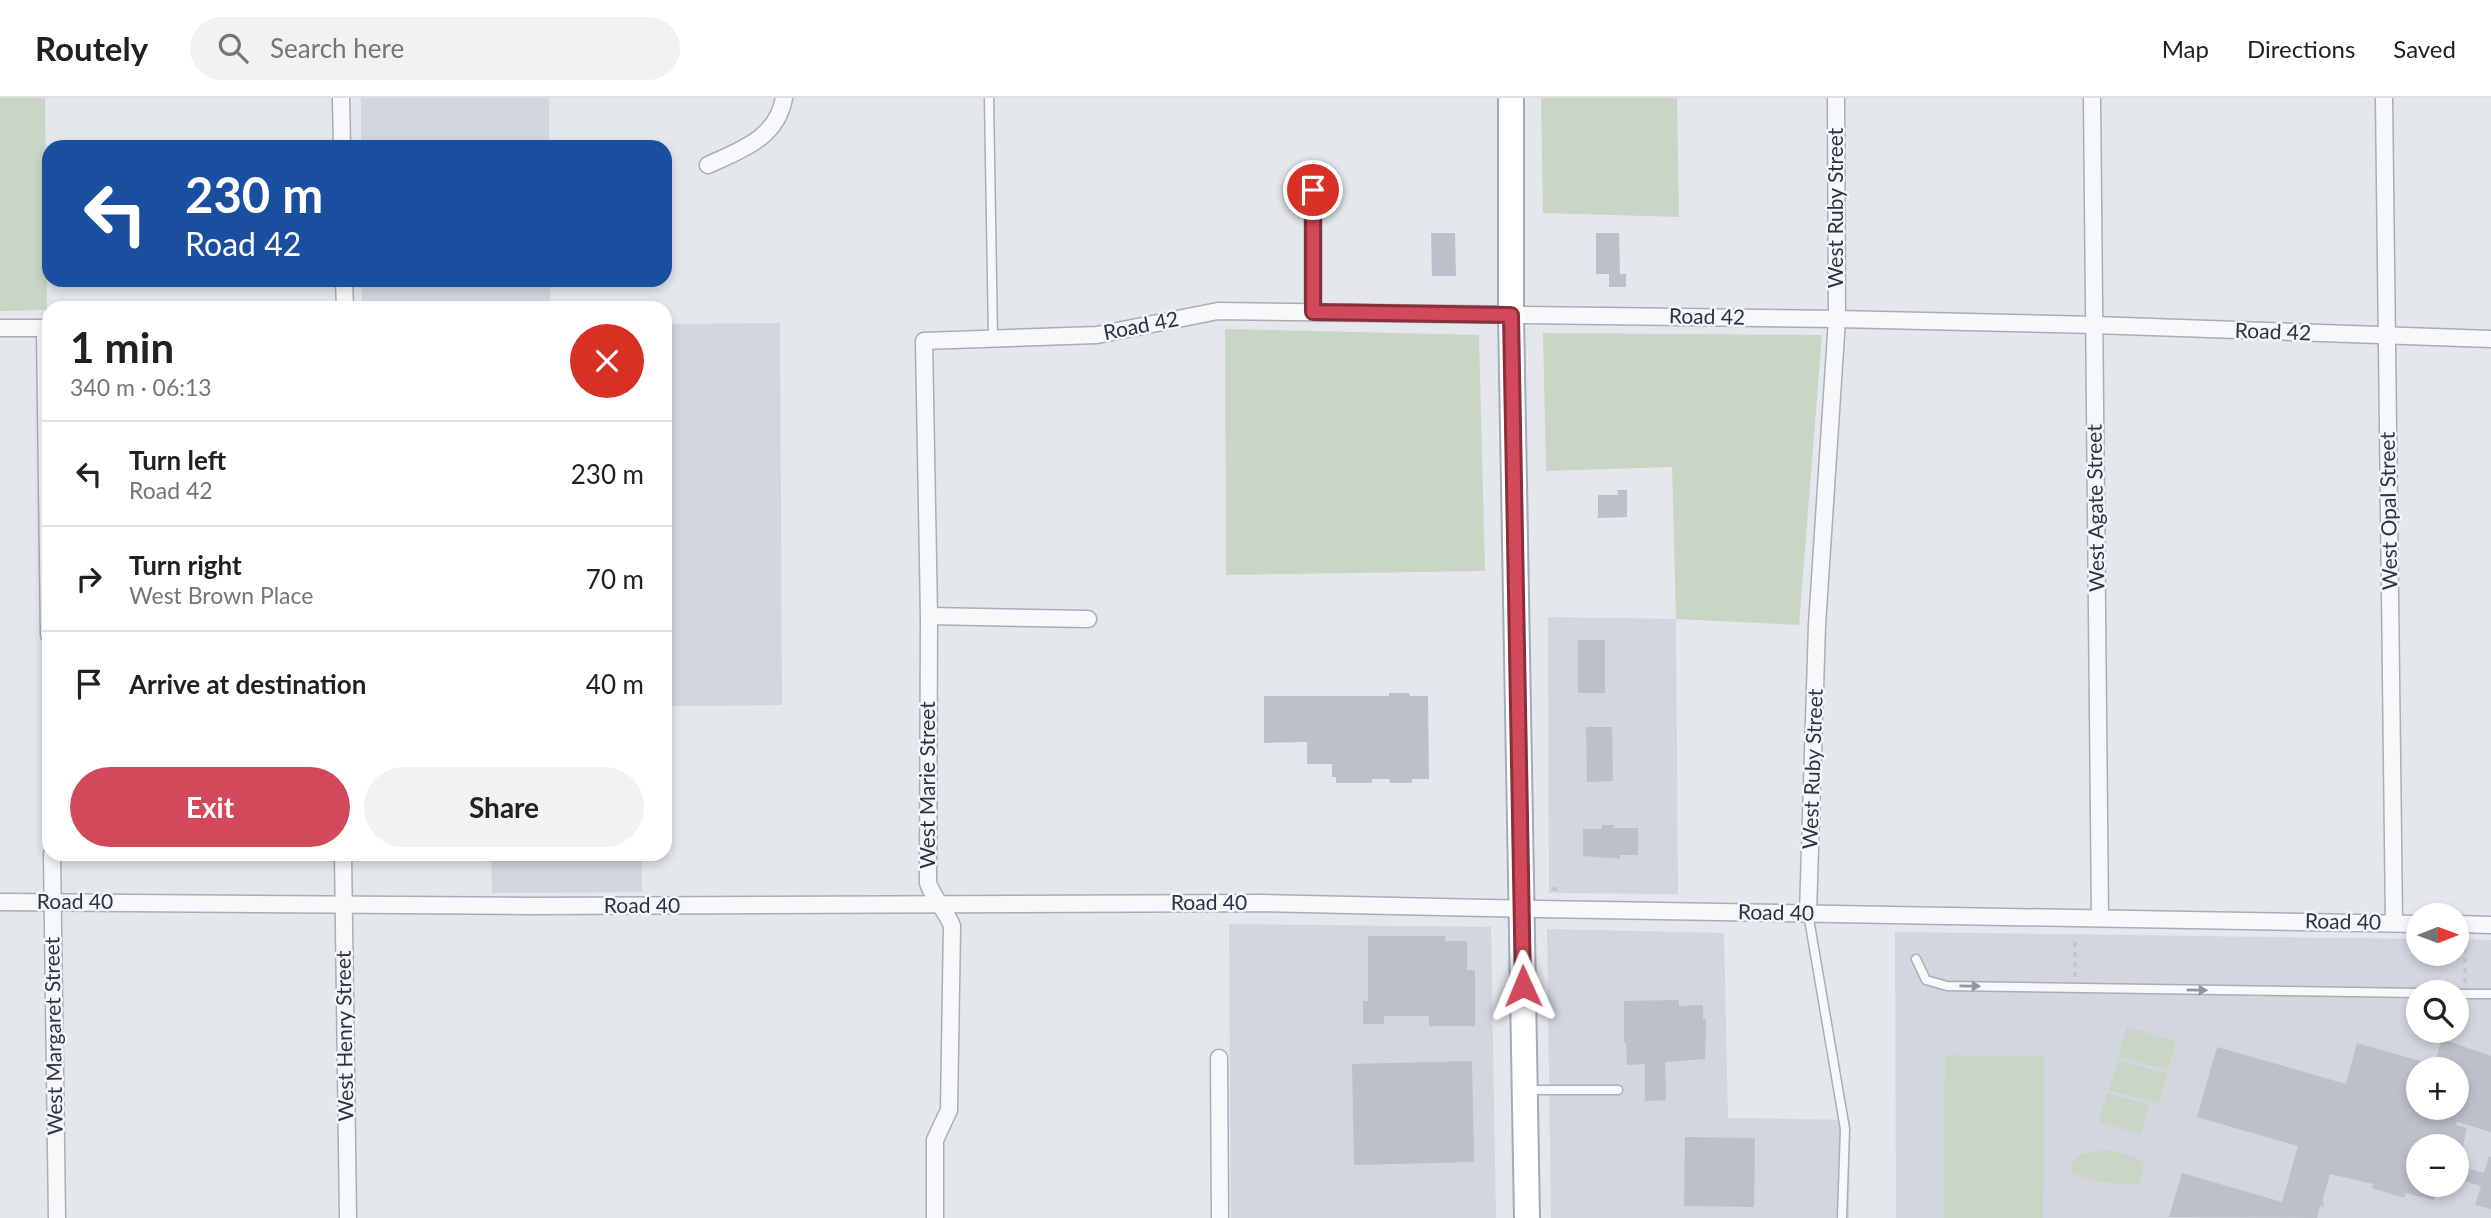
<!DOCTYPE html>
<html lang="en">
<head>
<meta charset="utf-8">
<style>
	body { margin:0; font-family:Lato,sans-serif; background:#f2f2f2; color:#202124; height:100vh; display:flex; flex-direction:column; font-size:26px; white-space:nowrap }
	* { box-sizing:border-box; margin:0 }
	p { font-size:23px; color:#757577 }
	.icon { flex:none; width:38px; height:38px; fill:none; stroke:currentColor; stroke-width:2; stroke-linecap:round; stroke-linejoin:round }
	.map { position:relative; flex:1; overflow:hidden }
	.details { position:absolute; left:42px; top:203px; width:630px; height:560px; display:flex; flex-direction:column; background:#fff; border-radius:21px; box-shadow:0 4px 10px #0003 }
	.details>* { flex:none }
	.guide { position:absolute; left:42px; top:42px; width:630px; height:147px; border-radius:21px; box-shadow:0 4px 10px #0003; background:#1a4fa0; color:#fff; overflow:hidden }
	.needle { width:46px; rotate:89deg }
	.controls { position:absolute; left:2406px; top:805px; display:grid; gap:14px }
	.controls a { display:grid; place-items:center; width:63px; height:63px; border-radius:50%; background:#fff; box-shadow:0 4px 10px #0003; font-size:35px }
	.pin { position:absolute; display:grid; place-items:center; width:60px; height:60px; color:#fff; margin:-30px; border:4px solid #fff; border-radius:50%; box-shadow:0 2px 7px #0007 }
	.me { position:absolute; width:77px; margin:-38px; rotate:359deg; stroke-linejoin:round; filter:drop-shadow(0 0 5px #0008) }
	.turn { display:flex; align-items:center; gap:24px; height:147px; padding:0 28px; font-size:32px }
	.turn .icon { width:91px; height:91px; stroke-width:2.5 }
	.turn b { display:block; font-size:49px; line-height:60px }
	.round { display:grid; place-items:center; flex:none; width:74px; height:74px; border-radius:37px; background:#f2f2f2 }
	.summary { display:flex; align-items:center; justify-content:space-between; height:119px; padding:0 28px }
	h1 { font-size:42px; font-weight:700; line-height:52px }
	.cta { display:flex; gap:14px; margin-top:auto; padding:14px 28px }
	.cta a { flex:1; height:80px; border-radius:42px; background:#d1495b; color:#fff; font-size:28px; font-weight:700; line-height:80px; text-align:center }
	.cta a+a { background:#f2f2f2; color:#202124 }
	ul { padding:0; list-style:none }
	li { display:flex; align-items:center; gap:21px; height:105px; padding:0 28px; border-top:2px solid #e0e0e0 }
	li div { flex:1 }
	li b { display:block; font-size:26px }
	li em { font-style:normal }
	header { display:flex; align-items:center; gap:42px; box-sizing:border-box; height:98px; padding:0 35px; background:#fff; border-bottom:2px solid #e0e0e0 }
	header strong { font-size:33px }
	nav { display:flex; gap:38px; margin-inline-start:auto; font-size:24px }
	.search { width:490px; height:63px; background:#f2f2f2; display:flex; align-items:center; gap:18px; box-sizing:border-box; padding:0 24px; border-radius:38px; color:#757577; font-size:26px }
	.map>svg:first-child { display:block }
	.built { fill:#d2d6de; fill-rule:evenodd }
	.green { fill:#c9d6c5 }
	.building { fill:#bbc0ca; fill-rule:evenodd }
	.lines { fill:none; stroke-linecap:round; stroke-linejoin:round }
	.lane-casing { stroke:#a9aeb7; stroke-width:11 }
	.street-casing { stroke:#a9aeb7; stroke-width:19 }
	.primary-casing { stroke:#a3abb8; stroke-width:28 }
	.path { stroke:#c2c5cb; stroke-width:3.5; stroke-dasharray:5 5; stroke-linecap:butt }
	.lane { stroke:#f7f8fa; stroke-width:8 }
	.street { stroke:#f7f8fa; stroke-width:16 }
	.primary { stroke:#fff; stroke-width:24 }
	.oneway { fill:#9196a0 }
	.route-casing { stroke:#882f3b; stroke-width:18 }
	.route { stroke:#d1495b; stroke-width:12 }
	.labels { text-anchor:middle; stroke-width:5; stroke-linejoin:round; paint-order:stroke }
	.street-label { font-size:21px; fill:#2b3445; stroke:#f4f6f9 }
</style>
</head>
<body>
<header>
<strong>Routely</strong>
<div class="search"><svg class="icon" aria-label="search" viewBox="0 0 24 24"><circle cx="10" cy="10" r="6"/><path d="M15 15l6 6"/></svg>Search here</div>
<nav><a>Map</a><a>Directions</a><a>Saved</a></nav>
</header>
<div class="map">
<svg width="2491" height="1120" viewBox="0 0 2491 1120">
	<rect width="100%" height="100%" fill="#e4e7ec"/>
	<g class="built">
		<rect x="361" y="0" width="188" height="49"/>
		<rect x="362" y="182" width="188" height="28"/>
		<polygon points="780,225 782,607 665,608 665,226"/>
		<polygon points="1548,519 1676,521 1678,796 1549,795"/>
		<polygon points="491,756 642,756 642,794 492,795"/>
		<polygon points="1229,826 1491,829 1496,1120 1231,1120"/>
		<polygon points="1547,831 1724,835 1728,1020 1850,1022 1849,1120 1551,1120"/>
		<path d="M1895 834 2418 841V856H2457V841L2491 842V1120H1896ZM2418 894H2457V933H2418ZM2418 971H2457V1010H2418ZM2418 1048H2457V1087H2418Z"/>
	</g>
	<g class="green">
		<polygon points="0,0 45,0 47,212 0,213"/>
		<polygon points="1541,0 1677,0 1679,119 1543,115"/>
		<polygon points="1225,231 1479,237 1485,473 1226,477"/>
		<polygon points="1543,235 1822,237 1799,527 1676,521 1672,369 1546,373"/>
		<polygon points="2127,929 2176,943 2168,972 2118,959"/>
		<polygon points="1945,957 2044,958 2043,1120 1944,1120"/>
		<polygon points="2118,962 2167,976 2159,1006 2109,992"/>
		<polygon points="2107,995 2149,1007 2141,1036 2099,1024"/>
		<path d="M2105 1052 2136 1059 2144 1066 2139 1086C2118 1088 2092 1083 2072 1075L2071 1065 2079 1057Z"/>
	</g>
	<g class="building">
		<polygon points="1431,135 1455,135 1456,178 1432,178"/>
		<polygon points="1596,135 1619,135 1620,176 1626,176 1626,189 1609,189 1609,176 1596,176"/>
		<polygon points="1617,392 1627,392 1627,419 1598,420 1598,397 1618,397"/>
		<rect x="1578" y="542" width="27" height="53"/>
		<polygon points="1389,595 1409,595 1410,598 1428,598 1429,681 1412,681 1412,685 1390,685 1389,681 1372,681 1372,685 1336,685 1336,679 1332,679 1332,666 1307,666 1307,644 1264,645 1264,598 1389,598"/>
		<polygon points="1586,629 1612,629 1613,683 1587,684"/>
		<polygon points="1602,727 1614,727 1614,730 1638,730 1638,757 1620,757 1620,761 1583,758 1583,731 1602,731"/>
		<polygon points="1368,838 1445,838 1445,843 1467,843 1467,872 1475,872 1475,928 1429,928 1429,918 1384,918 1384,926 1363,926 1363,903 1368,903"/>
		<polygon points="1679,902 1679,908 1703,907 1703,921 1706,921 1705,961 1665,964 1666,1002 1645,1003 1645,966 1627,967 1626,945 1624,945 1624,903"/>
		<path d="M2442 941 2491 958V1034L2457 1024 2456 1027 2467 1030 2461 1058 2457 1057V1048H2418V1087H2438L2434 1102 2406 1095 2404 1100 2372 1090 2373 1086 2330 1076 2322 1104H2324L2323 1109 2320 1108 2317 1120 2169 1119 2182 1075 2282 1104 2298 1048 2197 1019 2217 949 2346 986 2357 945 2434 967ZM2418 971H2457V1010H2418Z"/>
		<polygon points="1472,963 1474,1064 1354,1067 1352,966"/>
		<polygon points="1685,1039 1755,1040 1754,1109 1684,1108"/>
		<polygon points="2489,1058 2491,1059 2491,1111 2475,1107 2481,1088 2457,1081 2457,1068 2484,1075"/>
	</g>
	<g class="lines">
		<g class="lane-casing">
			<g id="lane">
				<polyline points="989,0 993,241"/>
				<polyline points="1808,815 1845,1031 1842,1120"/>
				<polyline points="1916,861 1926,882 1947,888 2418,895"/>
				<polyline points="2457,896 2491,896"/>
				<polyline points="1528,992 1618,992"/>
			</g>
		</g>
		<g class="street-casing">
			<g id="street">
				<polyline points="341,0 342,49"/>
				<polyline points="2092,0 2100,820"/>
				<polyline points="2384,0 2394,825"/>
				<path d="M708 67C741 52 777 40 784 0"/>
				<polyline points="1313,92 1313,213"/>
				<polyline points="344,182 345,210"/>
				<polyline points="0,230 49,230"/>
				<polyline points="45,230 49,537"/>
				<polyline points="929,518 1088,521"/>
				<polyline points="52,756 57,1120"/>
				<polyline points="343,756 348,1120"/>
				<polyline points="0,804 529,808 1261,805 1486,810 2418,826"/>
				<polyline points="1808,815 1817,527 1837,221 1836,0"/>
				<polyline points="2457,826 2491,827"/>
				<polyline points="1219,960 1220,1120"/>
				<path d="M935 1120V1042L949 1012 952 828C946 812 934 802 928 785L929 518 924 243 1097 237 1218 213 1837 221 2094 227 2491 241"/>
			</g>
		</g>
		<g class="primary-casing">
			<polyline id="primary" points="1511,0 1511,217 1527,1120"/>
		</g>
		<g class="path">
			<polyline points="1552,791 1563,791"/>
			<polyline points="2075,879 2075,839"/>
			<polyline points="2465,885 2465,845"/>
			<polyline points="2464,923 2465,907"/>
		</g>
		<use href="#lane" class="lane"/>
		<use href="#street" class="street"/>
		<use href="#primary" class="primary"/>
	</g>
	<defs><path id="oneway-solid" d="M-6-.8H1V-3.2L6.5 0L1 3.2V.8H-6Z" transform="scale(1.75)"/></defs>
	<g class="oneway">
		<use href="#oneway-solid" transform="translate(1970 888) rotate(1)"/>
		<use href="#oneway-solid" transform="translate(2197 892) rotate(1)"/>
	</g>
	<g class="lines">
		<g class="route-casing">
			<polyline id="route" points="1313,92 1313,214 1511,217 1523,888"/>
		</g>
		<use href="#route" class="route"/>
	</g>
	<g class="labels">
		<g class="street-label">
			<text transform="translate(1836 110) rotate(-90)" y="7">West Ruby Street</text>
			<text transform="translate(1707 219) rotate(1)" y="7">Road 42</text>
			<text transform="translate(1141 228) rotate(-11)" y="7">Road 42</text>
			<text transform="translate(2273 234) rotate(2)" y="7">Road 42</text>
			<text transform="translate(2096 410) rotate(-91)" y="7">West Agate Street</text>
			<text transform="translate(2389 413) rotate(-91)" y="7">West Opal Street</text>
			<text transform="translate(1813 671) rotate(-88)" y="7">West Ruby Street</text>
			<text transform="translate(928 687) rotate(-90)" y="7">West Marie Street</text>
			<text x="75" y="811">Road 40</text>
			<text x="1209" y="812">Road 40</text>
			<text x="642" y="815">Road 40</text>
			<text transform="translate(1776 815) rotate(1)" y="7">Road 40</text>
			<text transform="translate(2343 824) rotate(1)" y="7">Road 40</text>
			<text transform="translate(54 938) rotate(-91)" y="7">West Margaret Street</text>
			<text transform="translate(345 938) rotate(-91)" y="7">West Henry Street</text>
		</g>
	</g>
</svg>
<div class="controls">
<a><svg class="needle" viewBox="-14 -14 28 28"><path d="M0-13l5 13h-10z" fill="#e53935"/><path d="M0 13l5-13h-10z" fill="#757577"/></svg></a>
<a><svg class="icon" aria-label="search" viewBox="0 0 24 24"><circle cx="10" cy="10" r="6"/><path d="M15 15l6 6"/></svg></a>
<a>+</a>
<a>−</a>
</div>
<div class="pin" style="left:1313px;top:92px;background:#d93025"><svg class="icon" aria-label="arrive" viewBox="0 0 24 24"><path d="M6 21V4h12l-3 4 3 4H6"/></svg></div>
<svg class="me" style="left:1523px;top:888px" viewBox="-20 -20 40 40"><path d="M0-17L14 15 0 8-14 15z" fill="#d1495b" stroke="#fff" stroke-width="4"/></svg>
<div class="guide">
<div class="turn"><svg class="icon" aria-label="left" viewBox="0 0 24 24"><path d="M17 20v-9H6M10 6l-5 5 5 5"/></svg><div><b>230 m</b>Road 42</div></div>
</div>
<section class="details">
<div class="summary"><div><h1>1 min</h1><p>340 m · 06:13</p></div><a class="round" style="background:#d93025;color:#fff"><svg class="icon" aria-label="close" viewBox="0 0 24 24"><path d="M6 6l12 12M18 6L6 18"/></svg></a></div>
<ul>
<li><svg class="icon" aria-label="left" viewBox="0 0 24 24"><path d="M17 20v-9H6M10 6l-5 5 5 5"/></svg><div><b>Turn left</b><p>Road 42</p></div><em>230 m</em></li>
<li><svg class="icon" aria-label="right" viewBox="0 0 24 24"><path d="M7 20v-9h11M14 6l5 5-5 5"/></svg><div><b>Turn right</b><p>West Brown Place</p></div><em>70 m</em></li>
<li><svg class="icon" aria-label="arrive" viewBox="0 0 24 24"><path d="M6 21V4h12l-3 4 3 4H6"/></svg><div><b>Arrive at destination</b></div><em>40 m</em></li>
</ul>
<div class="cta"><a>Exit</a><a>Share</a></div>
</section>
</div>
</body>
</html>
